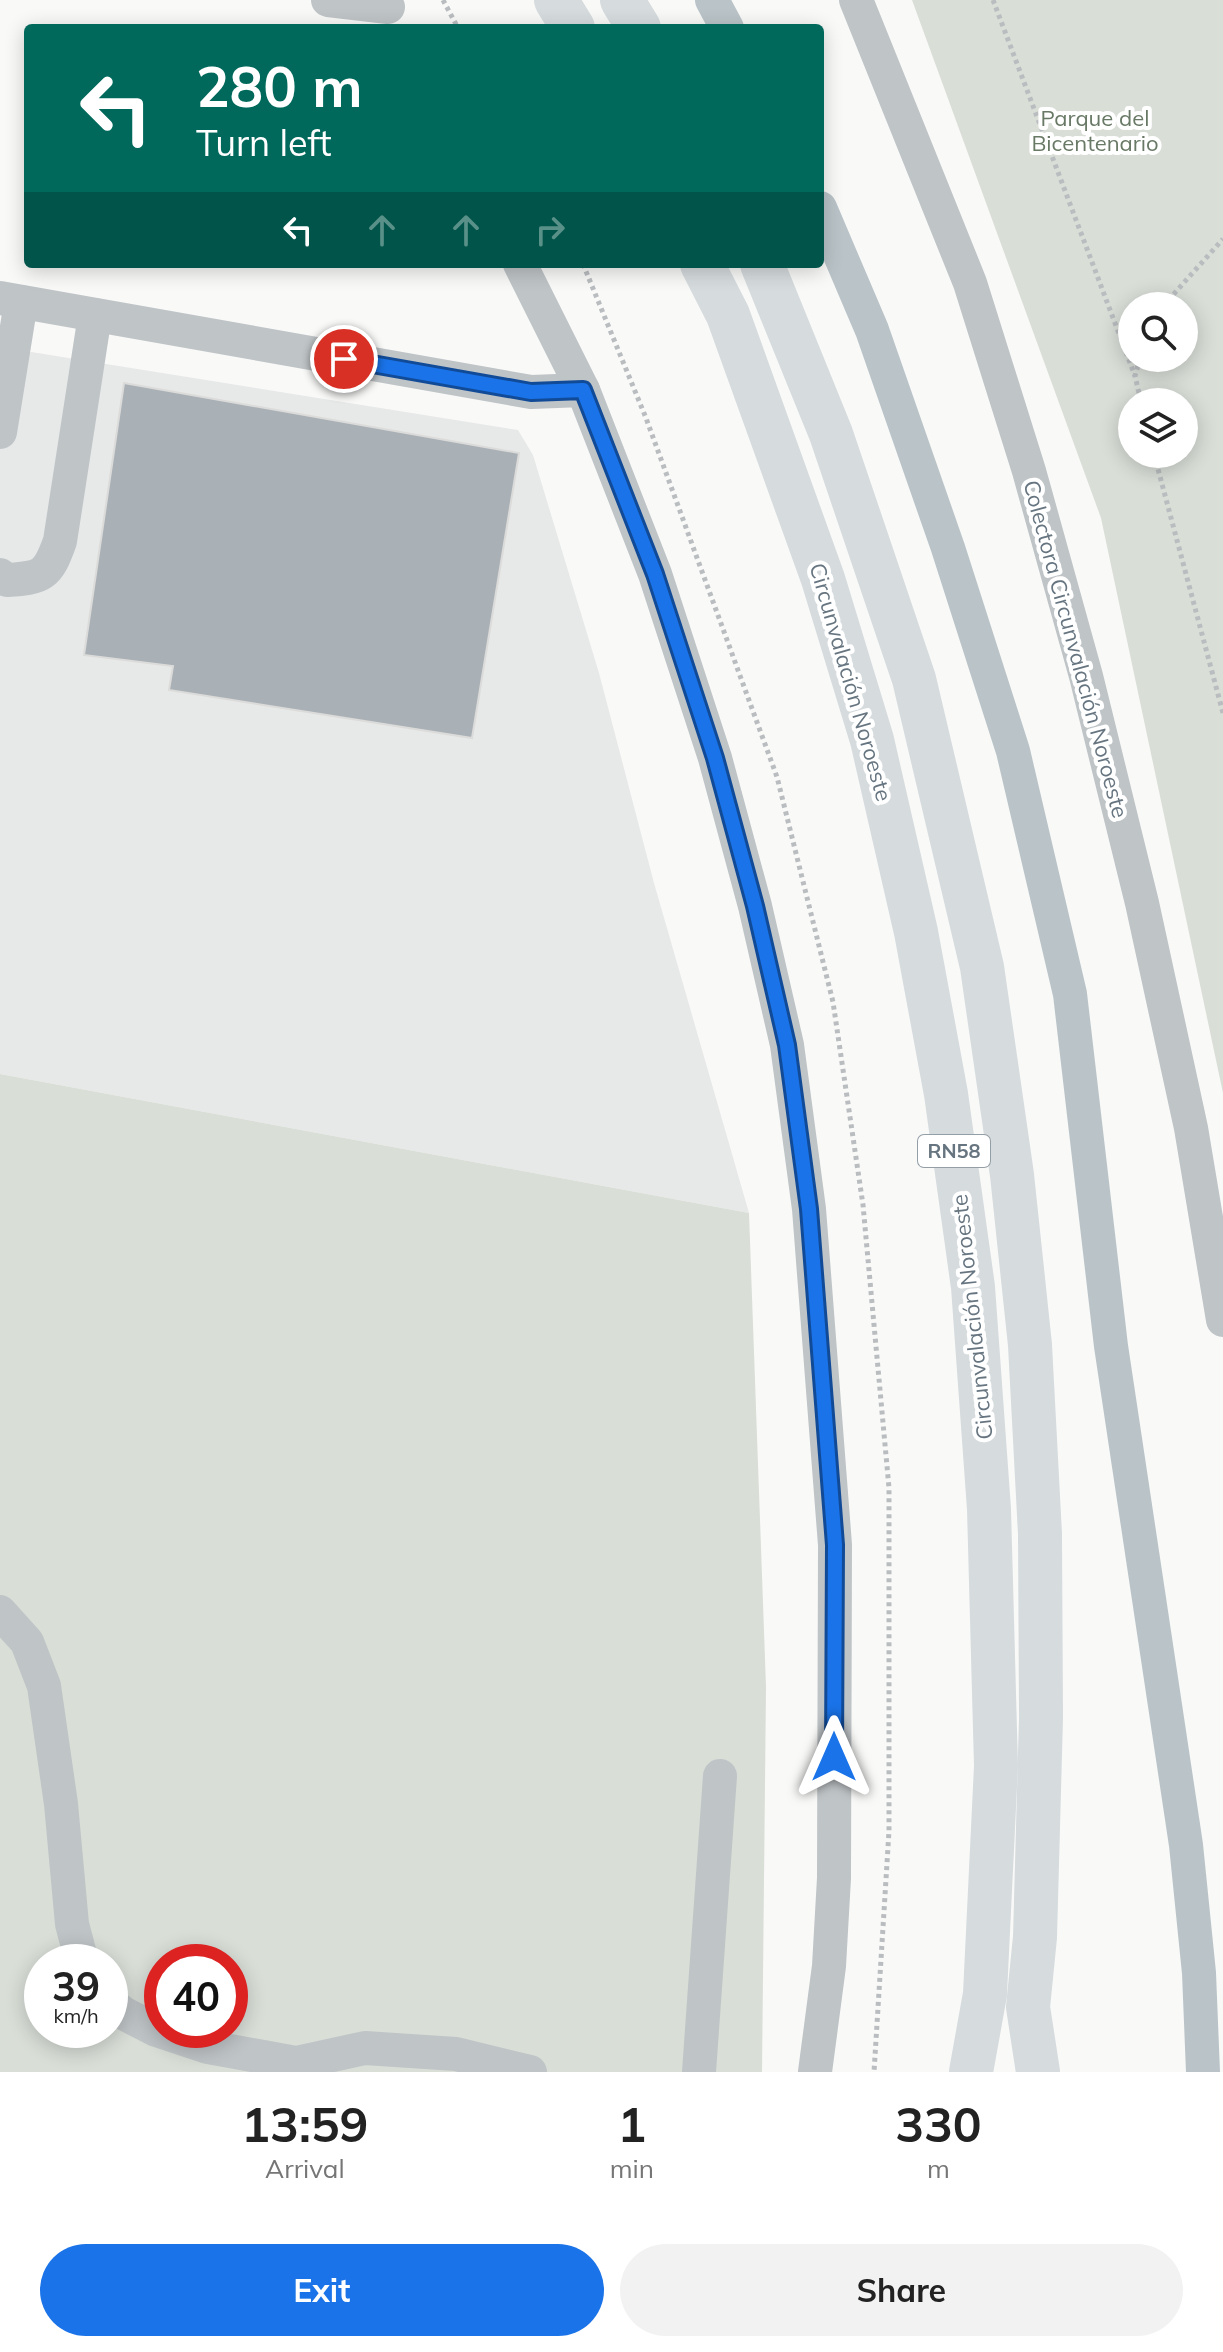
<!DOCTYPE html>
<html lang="en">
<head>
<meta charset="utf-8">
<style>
	body { margin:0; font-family:Mulish,sans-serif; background:#f2f2f2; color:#222; height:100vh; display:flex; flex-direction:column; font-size:30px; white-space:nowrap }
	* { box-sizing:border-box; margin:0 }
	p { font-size:26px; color:#767676 }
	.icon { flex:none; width:44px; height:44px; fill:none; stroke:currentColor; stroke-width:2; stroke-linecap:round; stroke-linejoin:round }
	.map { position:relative; height:2072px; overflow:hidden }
	.side { display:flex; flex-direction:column; background:#fff; flex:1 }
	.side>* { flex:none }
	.top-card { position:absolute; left:24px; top:24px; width:800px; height:244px; border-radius:8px; box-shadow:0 4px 20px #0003; background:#00695c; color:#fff; overflow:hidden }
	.fabs { position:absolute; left:1118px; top:292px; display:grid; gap:16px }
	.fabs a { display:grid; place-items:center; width:80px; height:80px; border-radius:50%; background:#fff; box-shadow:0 4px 20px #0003; font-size:40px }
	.speed { position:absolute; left:24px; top:1944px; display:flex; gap:16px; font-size:40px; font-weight:700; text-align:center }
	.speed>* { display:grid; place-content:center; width:104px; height:104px; border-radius:50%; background:#fff; box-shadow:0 4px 20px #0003; line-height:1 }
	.speed small { font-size:20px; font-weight:400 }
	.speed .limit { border:12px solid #d22; background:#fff; color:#111 }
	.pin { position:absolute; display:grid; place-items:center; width:68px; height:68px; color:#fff; margin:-34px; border:4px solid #fff; border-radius:50%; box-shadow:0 2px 8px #0007 }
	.me { position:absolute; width:88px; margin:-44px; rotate:0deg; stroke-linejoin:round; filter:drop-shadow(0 0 6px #0008) }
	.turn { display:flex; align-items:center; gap:28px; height:168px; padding:0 40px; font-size:36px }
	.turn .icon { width:104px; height:104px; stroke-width:2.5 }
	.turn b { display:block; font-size:56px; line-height:68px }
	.lanes { display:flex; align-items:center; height:76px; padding:0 40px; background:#0003; justify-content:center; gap:40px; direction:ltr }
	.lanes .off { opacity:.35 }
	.eta { display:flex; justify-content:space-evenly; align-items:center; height:136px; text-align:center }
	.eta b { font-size:48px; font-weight:700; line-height:56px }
	.action { display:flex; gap:16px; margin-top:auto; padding:16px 40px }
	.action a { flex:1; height:92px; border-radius:48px; background:#1a73e8; color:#fff; font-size:32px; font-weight:700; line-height:92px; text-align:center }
	.action a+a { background:#f2f2f2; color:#222 }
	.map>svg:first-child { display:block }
	.built { fill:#e7e8e8 }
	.green { fill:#d9ded7; fill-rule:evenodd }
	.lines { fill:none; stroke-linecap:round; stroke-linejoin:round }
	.canal { stroke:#bac4c8; stroke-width:34 }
	.building { fill:#a9b0b6; stroke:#dbdbda; stroke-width:2 }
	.path { stroke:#babdc0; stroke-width:5; stroke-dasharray:4 4; stroke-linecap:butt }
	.minor { stroke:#bfc4c7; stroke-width:34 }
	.highway { stroke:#d6dbde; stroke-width:44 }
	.route-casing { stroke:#114b97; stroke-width:20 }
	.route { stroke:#1a73e8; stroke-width:14 }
	.labels { text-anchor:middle; stroke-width:8; stroke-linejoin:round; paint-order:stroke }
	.shield { fill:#fff; stroke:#949ea6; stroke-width:2 }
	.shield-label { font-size:20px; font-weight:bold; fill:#667580 }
	.park-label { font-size:22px; fill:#687965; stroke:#fff }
	.street-label { font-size:22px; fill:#667580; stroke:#fff }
</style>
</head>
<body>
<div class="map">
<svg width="1223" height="2072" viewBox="0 0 1223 2072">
	<rect width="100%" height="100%" fill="#f9f9f8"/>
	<polygon class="built" points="0,347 518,430 533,455 599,673 654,883 749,1213 0,1074"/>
	<g class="green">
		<path d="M912 0H1223V1093L1101 518ZM1132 306H1184V358H1132ZM1184 402V454H1132V402Z"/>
		<path d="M0 1074 749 1213 766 1687 762 2072H0ZM42 1962H110V2030H42ZM162 1962H230V2030H162Z"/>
	</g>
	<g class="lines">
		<g class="canal">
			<polyline points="712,0 727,28"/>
			<polyline points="820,208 872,330 948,548 1013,751 1070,994 1111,1346 1186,1845 1199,1973 1203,2072"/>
		</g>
	</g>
	<polygon class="building" points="124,383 519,453 472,738 169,690 173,666 84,655"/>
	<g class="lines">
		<g class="path">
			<polyline points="443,0 458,28"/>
			<polyline points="993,0 1135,376"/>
			<polyline points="583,264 646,418 777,777 833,1002 863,1205 889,1488 889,1831 874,2072"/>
			<polyline points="1163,306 1223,239"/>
			<polyline points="1140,358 1135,376 1141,402"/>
			<polyline points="1154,454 1223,713"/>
		</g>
		<g class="minor">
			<polyline points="328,0 388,7"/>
			<polyline points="856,0 970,283 1029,471 1086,676 1142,903 1191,1128 1223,1320"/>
			<polyline points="520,264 583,390 655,574 715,758 755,906 787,1045 809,1209 835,1545 834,1878 829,1966 815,2072"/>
			<polyline points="0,298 531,392 583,390"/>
			<polyline points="0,432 21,302"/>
			<path d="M0 575 7 580C43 578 48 575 60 541L95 315"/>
			<polyline points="0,1612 27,1642 44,1686 61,1804 72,1924 82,1962"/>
			<polyline points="110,2003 123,2013 154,2029 208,2047 296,2063 365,2048 456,2054 530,2072"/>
			<polyline points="699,2072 720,1776"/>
		</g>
		<g class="highway">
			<polyline points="556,0 573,28"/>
			<polyline points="622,0 639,28"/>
			<polyline points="702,264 728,315 823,579 872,740 916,932 946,1094 973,1287 989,1509 996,1766 985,1994 971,2072"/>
			<polyline points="762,264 831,434 914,679 982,967 1012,1175 1030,1345 1040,1534 1041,1718 1035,1937 1028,2007 1038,2072"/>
		</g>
	</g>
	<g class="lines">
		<g class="route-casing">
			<polyline id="route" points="344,359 531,392 583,390 655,574 715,758 755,906 787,1045 809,1209 835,1545 834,1757"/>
		</g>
		<use href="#route" class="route"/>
	</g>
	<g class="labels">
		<rect class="shield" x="918" y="1135" width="72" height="32" rx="6"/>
		<g class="shield-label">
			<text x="954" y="1158">RN58</text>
		</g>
		<g class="park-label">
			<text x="1095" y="126">Parque del<tspan x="1095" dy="25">Bicentenario</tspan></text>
		</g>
		<g class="street-label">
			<text transform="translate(1076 649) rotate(75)" y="8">Colectora Circunvalación Noroeste</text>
			<text transform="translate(851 682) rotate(74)" y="8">Circunvalación Noroeste</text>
			<text transform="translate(972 1317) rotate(-96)" y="8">Circunvalación Noroeste</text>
		</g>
	</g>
</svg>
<div class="fabs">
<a><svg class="icon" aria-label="search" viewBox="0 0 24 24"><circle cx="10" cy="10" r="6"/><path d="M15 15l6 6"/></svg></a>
<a><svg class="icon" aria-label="layers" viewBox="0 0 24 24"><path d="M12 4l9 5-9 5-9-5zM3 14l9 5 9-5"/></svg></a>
</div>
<div class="speed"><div>39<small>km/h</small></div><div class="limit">40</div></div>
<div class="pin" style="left:344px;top:359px;background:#d93025"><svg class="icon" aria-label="arrive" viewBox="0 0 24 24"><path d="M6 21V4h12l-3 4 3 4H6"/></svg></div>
<svg class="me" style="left:834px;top:1757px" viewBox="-20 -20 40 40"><path d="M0-17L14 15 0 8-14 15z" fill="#1a73e8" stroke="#fff" stroke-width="4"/></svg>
<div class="top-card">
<div class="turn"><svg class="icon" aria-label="left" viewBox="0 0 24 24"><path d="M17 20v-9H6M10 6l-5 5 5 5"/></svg><div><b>280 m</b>Turn left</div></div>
<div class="lanes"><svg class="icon" aria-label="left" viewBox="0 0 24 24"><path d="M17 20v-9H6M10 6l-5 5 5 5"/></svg><svg class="icon off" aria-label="ahead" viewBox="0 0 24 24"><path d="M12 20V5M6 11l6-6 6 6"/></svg><svg class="icon off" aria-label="ahead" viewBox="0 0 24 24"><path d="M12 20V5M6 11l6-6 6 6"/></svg><svg class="icon off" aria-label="right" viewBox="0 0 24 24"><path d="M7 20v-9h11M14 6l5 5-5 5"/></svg></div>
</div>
</div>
<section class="side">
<div class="eta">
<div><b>13:59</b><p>Arrival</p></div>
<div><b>1</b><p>min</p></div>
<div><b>330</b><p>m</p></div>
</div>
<div class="action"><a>Exit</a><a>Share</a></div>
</section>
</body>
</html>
